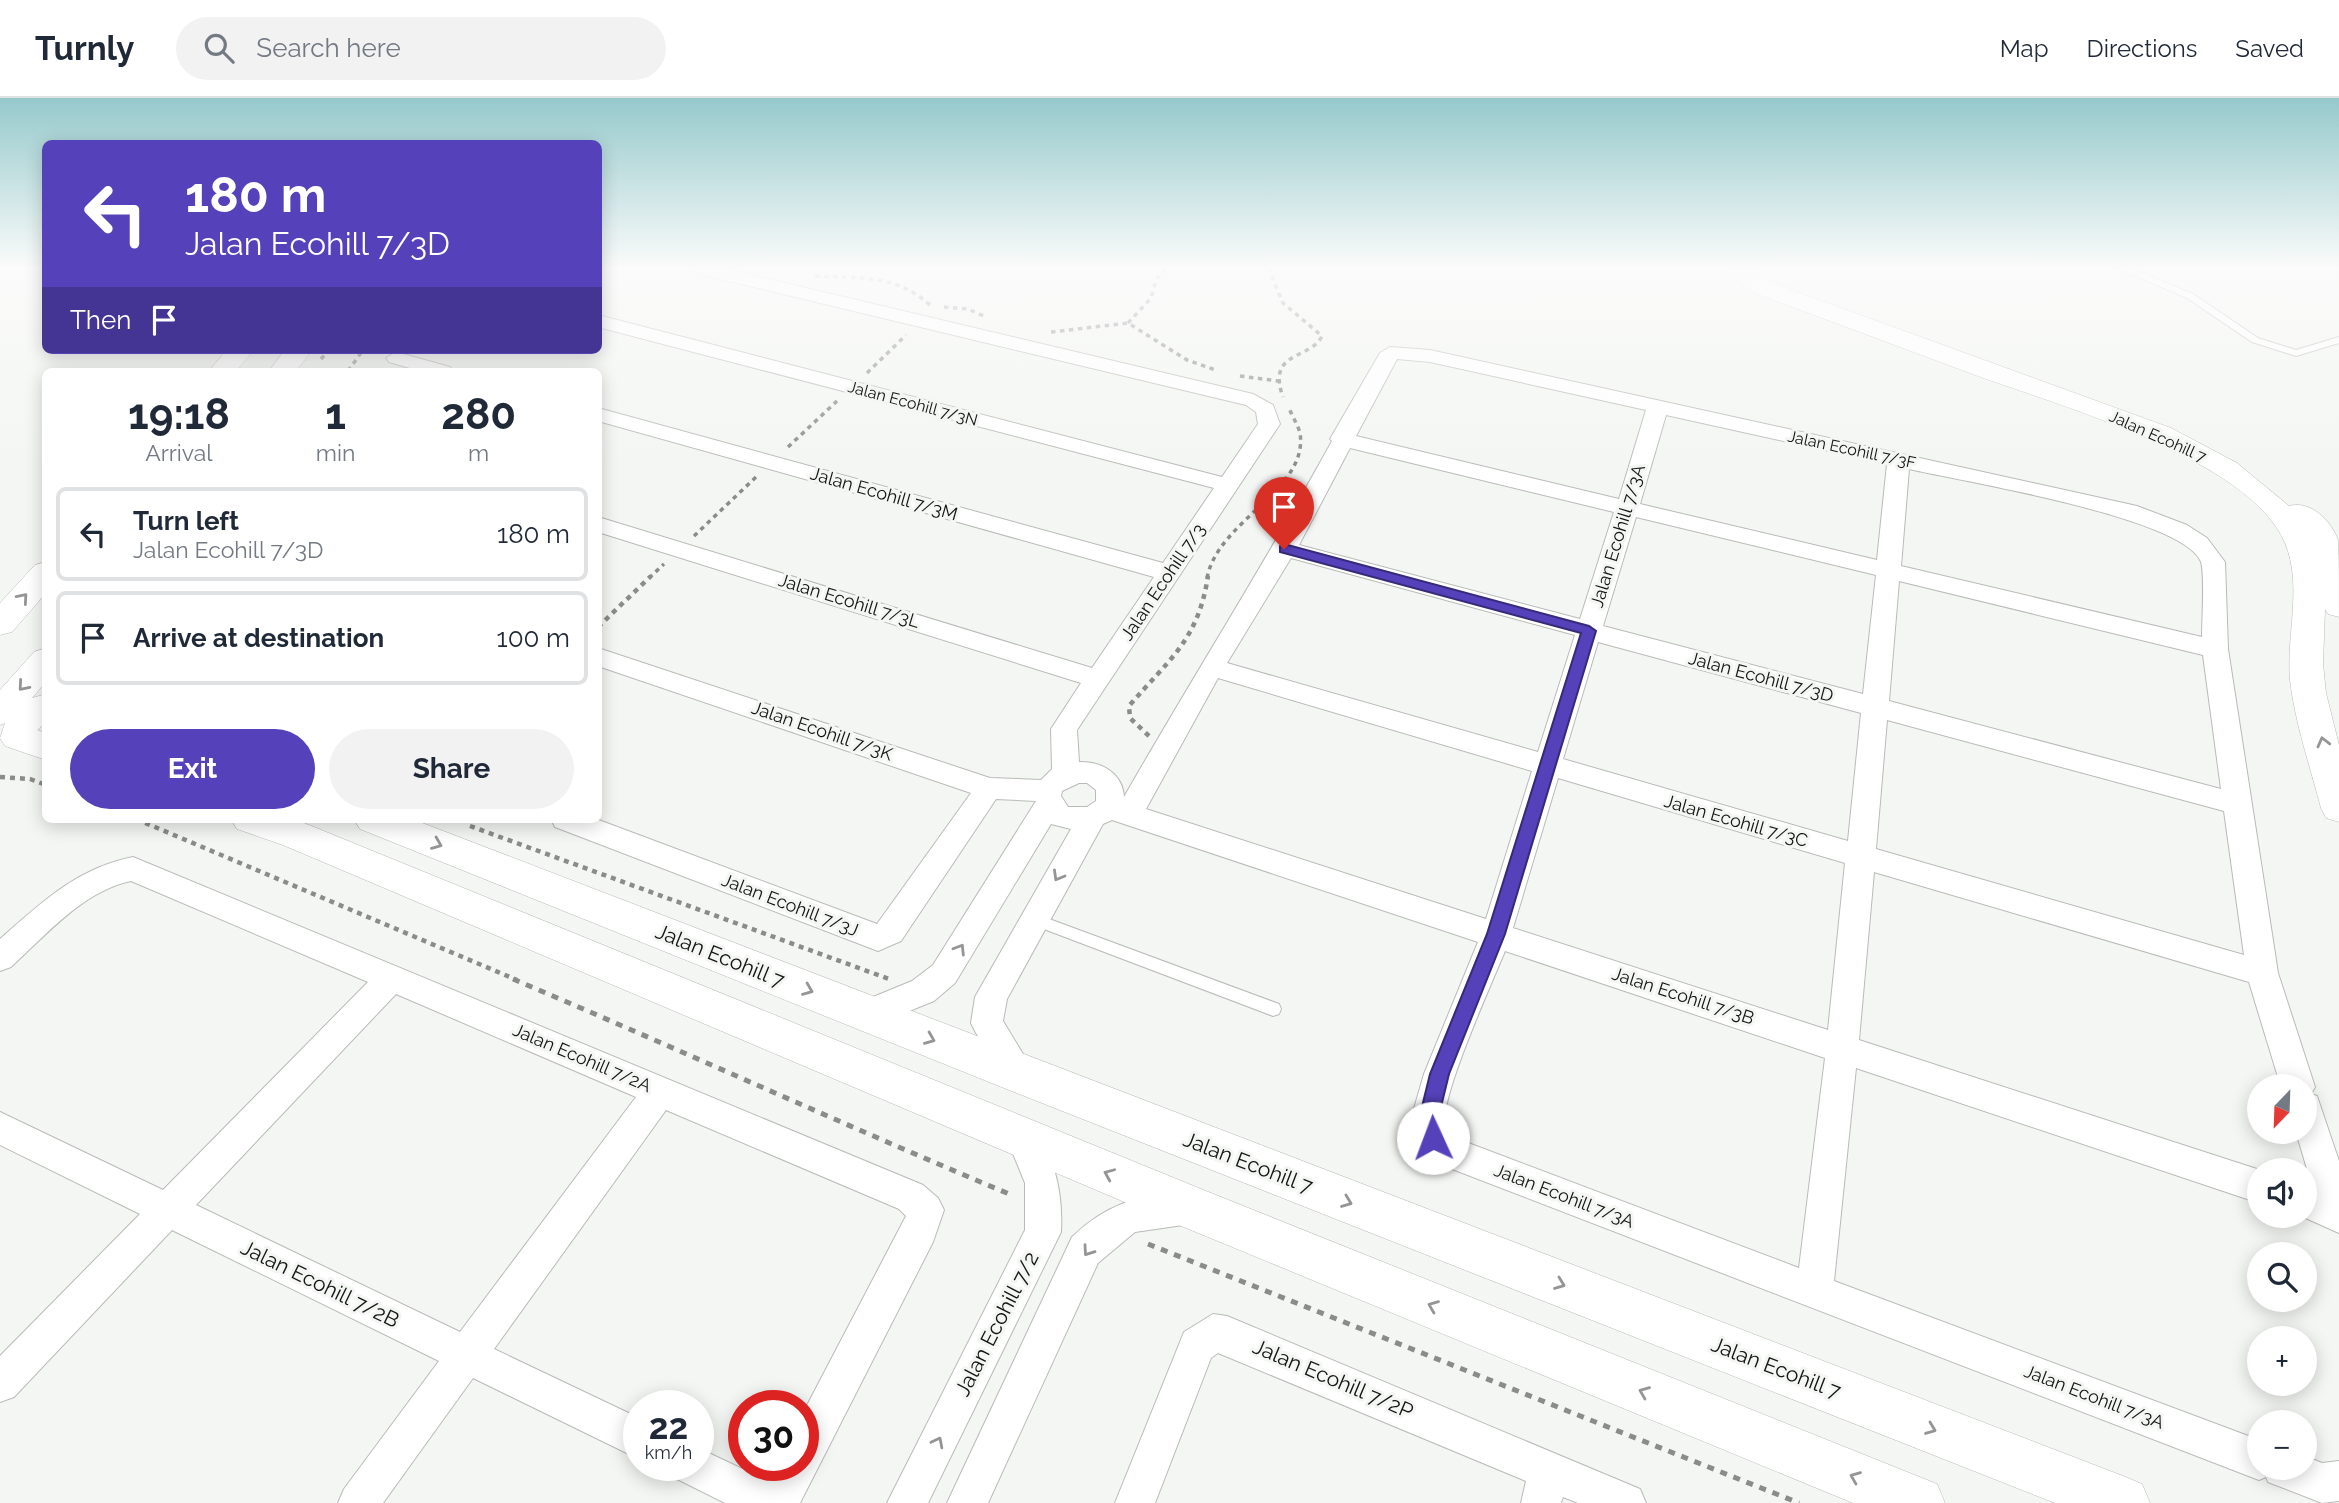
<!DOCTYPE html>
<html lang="en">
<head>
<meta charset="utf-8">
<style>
	body { margin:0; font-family:Raleway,sans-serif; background:#f2f2f3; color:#1f2937; height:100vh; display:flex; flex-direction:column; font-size:26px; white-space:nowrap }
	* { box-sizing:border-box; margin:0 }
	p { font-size:23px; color:#747a83 }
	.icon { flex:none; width:38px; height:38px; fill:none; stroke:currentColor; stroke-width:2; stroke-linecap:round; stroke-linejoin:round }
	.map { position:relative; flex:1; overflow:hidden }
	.details { position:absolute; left:42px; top:270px; width:560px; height:455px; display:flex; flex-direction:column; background:#fff; border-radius:10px; box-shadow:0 4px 18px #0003 }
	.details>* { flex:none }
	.guide { position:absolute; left:42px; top:42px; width:560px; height:214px; border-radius:10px; box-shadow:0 4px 18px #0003; background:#5541b9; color:#fff; overflow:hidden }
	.needle { width:46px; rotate:203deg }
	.controls { position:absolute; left:2247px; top:976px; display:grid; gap:14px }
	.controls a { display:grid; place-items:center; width:70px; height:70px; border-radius:50%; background:#fff; box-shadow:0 4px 18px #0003; font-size:35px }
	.speed { position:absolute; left:623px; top:1292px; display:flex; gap:14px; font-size:35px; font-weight:700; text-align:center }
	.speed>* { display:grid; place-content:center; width:91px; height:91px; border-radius:50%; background:#fff; box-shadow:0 4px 18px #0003; line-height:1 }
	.speed small { font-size:18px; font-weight:400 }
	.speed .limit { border:10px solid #d22; background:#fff; color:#111 }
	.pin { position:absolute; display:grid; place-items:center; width:60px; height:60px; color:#fff; margin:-72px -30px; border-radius:50% 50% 50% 0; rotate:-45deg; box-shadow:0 0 7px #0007 }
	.pin .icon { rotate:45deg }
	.me { position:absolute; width:77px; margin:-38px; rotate:358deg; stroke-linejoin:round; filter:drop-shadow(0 0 5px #0008) }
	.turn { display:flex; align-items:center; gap:24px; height:147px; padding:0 28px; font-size:32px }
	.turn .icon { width:91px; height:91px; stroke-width:2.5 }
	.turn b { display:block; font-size:49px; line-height:60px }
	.then { display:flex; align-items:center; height:66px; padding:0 28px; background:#0003; gap:14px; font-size:26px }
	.eta { display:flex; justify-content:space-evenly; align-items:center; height:119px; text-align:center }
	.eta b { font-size:42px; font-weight:700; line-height:49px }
	.cta { display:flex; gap:14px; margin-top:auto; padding:14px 28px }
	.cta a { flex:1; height:80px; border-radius:42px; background:#5541b9; color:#fff; font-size:28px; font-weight:700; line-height:80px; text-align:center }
	.cta a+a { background:#f2f2f3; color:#1f2937 }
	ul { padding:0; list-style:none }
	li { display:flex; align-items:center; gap:21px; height:94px; margin:0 14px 10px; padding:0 14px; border:4px solid #e0e1e3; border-radius:10px }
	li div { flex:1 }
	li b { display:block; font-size:26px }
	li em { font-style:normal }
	header { display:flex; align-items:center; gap:42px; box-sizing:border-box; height:98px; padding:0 35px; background:#fff; border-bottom:2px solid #e0e1e3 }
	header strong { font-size:33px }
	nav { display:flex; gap:38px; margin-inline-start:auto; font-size:24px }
	.search { width:490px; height:63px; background:#f2f2f3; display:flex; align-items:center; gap:18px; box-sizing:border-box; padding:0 24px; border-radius:38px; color:#747a83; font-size:26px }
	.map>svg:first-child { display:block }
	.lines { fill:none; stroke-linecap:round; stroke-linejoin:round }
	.service-casing { stroke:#b9bbb8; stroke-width:2 }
	.minor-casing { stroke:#b9bbb8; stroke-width:2 }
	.tertiary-casing { stroke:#b9bbb8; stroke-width:1 }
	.path-far2 { stroke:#8b8c8a; stroke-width:3.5; stroke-dasharray:4.5 4.5; stroke-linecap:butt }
	.path-far1 { stroke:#8b8c8a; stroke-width:4.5; stroke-dasharray:5 5; stroke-linecap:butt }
	.path { stroke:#8b8c8a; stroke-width:5; stroke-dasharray:7 7; stroke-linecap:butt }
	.service { fill:#fff; fill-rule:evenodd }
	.minor { fill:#fff; fill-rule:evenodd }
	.tertiary { fill:#fff; fill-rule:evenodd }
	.oneway { stroke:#959595 }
	.route { fill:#5541b9; stroke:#372a78; stroke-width:2 }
	.labels { text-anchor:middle; stroke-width:6; stroke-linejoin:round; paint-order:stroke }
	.far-street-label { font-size:16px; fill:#131413; stroke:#f4f6f3 }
	.street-label { font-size:18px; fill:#131413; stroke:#f4f6f3 }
	.near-street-label { font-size:21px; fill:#131413; stroke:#f4f6f3 }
</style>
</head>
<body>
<header>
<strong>Turnly</strong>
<div class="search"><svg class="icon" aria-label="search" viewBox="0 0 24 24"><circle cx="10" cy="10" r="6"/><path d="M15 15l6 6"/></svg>Search here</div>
<nav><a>Map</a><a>Directions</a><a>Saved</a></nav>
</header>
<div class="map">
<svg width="2339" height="1405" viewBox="0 0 2339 1405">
	<rect width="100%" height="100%" fill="#f4f6f3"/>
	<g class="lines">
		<g class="service-casing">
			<g id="service">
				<polygon points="2117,170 2130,170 2193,196 2258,240 2296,252 2339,239 2339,245 2296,258 2252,244 2187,200"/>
				<polygon points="1033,815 1279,906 1281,911 1279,916 1273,918 1028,825 1025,821 1028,817"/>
			</g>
		</g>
		<g class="minor-casing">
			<g id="minor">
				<path d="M690 170H722L1253 296 1273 307 1280 326 1077 632 1079 664C1102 663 1123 676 1124 699 1192 580 1266 464 1332 343L1330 341 1380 255 1390 249 1430 252 2137 408 2187 427 2207 440 2225 464 2228 551 2278 875 2315 989 2311 996 2317 998 2339 1063V1135L2301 1118H2305V1086L2312 1088 2296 1034H2305V989H2281L2249 884 1874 774 1859 942 2263 1073H2259V1105L1856 970 1834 1183 2259 1342V1370H2305V1358L2322 1365 2339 1363V1403L2322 1405 2268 1384 2266 1379 2259 1382 1439 1066 1421 1051 1411 1021 1424 976 1478 844 1112 722 1103 726 1007 901 1003 923 1035 976 1031 986 1019 991 1007 986 976 935 971 925 975 899 1071 731 1051 726 955 885 934 903 867 930 856 926 851 916 856 906 912 883 933 867 1036 703 996 701 901 843 878 853 555 729 551 721H596L877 826 971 695 598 568V550L990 680 1041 682 1052 671 1051 631 1081 585 598 434V419L1092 570 1154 479 598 323V310L1163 465 1214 390 598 229V217L1222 379 1258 326 1256 314 1246 307 699 176ZM1397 261 1430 264 1646 312 1619 401 1356 338ZM1666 317 1887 366 1877 462 1640 406ZM1350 350 1614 414 1580 521 1299 447ZM1909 371C1960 383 2184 419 2201 464 2205 477 2202 523 2202 539L1901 468ZM1636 419 1876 477 1863 596 1603 528ZM1291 460 1575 537 1538 654 1227 565ZM1899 483 2203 557 2221 691 1889 603ZM1598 544 1861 615 1848 743 1563 661ZM1218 580 1532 673 1486 821 1146 711ZM1887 622 2224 713 2244 857 1876 751ZM1558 680 1845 765 1828 932 1513 830ZM1079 685H1087L1096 692V703L1087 709H1068L1061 698 1062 693ZM1505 853 1825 960 1799 1170 1463 1043C1456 1038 1447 1033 1445 1023 1442 995 1492 885 1505 853Z"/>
				<polygon points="396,254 450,269 453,273 420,273 389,264 386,260"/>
				<path d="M133 759 923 1087 938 1100 944 1112 933 1144 800 1405H725L677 1381 671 1367H698V1350L768 1383 776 1367H803V1315L906 1118 899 1111 666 1012 494 1251 639 1320V1361L473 1280 383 1405H338L344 1391 439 1263 172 1132 14 1299 0 1304V1258L140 1116 0 1047V1014L163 1092 368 884 131 783C83 793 46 837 11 869L0 873V841C41 805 77 770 133 759ZM396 896 636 999 460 1234 196 1107Z"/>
				<path d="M1024 1025 1036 1030C1055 1064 1063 1094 1061 1134L928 1405H887L1025 1132V1085L1007 1041 1012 1030Z"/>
				<path d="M1183 1093 1195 1098 1201 1110 1195 1122 1183 1127 1135 1134 1098 1165 988 1405H947L1072 1139C1105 1107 1138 1097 1183 1093Z"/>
				<polygon points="1213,1216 1227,1218 1640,1391 1646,1405 1578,1405 1563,1399 1561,1405 1521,1405 1526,1383 1218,1255 1211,1260 1155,1405 1115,1405 1184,1234"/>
			</g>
		</g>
		<g class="tertiary-casing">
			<g id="tertiary">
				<path d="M1729 170H1754L1775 186 2171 330 2237 365 2289 408C2310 402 2331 422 2338 442 2339 458 2339 500 2339 519L2328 516 2325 511 2323 566 2326 595 2339 647V724L2326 720 2321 710C2310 668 2295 625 2290 582 2286 537 2303 488 2285 445 2249 360 2057 307 1975 277 1903 250 1830 223 1757 196L1743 188Z"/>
				<polygon points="227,252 254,252 236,273 209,273"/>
				<polygon points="285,252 312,252 296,273 269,273"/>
				<polygon points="46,464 46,495 12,534 0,537 0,505 35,467"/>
				<polygon points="46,550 46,584 32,600 46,596 46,625 37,632 46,635 46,662 5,648 0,640 5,625 0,627 0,592 34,554"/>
				<polygon points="231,721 293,721 309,727 1206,1093 1937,1386 1945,1405 1853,1405 1174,1125 283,747 237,731"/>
				<polygon points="354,721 412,721 2123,1378 2142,1386 2150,1405 2055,1405 1004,990 360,731"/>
			</g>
		</g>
		<g class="path-far2">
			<path d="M1268 170 1283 205 1322 238C1311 262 1266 252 1283 299"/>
			<path d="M815 178C858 180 896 176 930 207"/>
			<polyline points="944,209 968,211 986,219"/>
			<polyline points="1128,225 1151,200 1156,182 1166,170"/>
			<polyline points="1051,234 1128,225 1187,262 1218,273"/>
			<polyline points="321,261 329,252"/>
			<polyline points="348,273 363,252"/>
			<polyline points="867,275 906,237"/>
			<polyline points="1240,278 1278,283"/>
			<polyline points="788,349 837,303"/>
			<polyline points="694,438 756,379"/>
			<polyline points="649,480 664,466"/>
			<path d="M1207 480C1218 422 1309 392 1300 335 1298 327 1292 318 1289 310"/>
		</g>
		<g class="path-far1">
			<polyline points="598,529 651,478"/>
			<path d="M1149 638 1130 620 1129 608C1169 561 1198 543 1208 478"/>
			<polyline points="0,679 30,681 46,687"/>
			<polyline points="136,721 517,882"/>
			<polyline points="470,728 889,881"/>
		</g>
		<g class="path">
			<path d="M513 881C681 952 846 1028 1014 1098"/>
			<polyline points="1148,1146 1799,1405"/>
		</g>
		<use href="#service" class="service"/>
		<use href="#minor" class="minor"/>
		<use href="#tertiary" class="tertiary"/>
	</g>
	<defs><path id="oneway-chevron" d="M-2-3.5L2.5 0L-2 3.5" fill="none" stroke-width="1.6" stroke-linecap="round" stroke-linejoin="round" transform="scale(1.75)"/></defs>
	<g class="oneway">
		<use href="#oneway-chevron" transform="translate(23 500) rotate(-49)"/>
		<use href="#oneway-chevron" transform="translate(23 588) rotate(131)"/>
		<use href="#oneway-chevron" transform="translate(2323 644) rotate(-104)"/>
		<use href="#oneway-chevron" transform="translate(437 746) rotate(22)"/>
		<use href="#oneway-chevron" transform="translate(1058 778) rotate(120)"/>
		<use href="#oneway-chevron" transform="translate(960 851) rotate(-58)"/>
		<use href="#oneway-chevron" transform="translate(808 892) rotate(22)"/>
		<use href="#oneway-chevron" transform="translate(930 941) rotate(22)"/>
		<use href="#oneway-chevron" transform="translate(1109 1076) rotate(-157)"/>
		<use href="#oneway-chevron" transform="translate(1347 1104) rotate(21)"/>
		<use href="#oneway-chevron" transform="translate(1088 1153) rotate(125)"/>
		<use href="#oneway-chevron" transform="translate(1560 1186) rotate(21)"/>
		<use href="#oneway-chevron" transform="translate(1433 1208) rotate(-158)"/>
		<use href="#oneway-chevron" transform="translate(1644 1294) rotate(-158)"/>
		<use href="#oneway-chevron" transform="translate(1931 1331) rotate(21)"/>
		<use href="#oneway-chevron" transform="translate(938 1344) rotate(-63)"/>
		<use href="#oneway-chevron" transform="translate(1855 1379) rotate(-158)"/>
	</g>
	<linearGradient id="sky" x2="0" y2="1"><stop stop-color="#96c9cc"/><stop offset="0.46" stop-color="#fafbfa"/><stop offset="1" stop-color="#fafbfa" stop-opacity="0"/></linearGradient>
	<rect width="2339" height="367" fill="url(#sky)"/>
	<polygon class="route" points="1284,446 1589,528 1596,533 1505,836 1449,976 1438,1021 1443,1040 1440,1046 1433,1049 1427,1046 1419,1021 1430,976 1487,836 1581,535 1280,454 1280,448"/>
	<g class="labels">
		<g class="far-street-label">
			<text transform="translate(913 305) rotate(15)" y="6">Jalan Ecohill 7/3N</text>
			<text transform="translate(2158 338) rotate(24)" y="6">Jalan Ecohill 7</text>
			<text transform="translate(1852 351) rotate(12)" y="6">Jalan Ecohill 7/3F</text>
		</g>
		<g class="street-label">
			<text transform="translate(884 396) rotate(16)" y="6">Jalan Ecohill 7/3M</text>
			<text transform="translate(1618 438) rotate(-73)" y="6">Jalan Ecohill 7/3A</text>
			<text transform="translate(1163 484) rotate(-56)" y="6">Jalan Ecohill 7/3</text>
			<text transform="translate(849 503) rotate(17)" y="6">Jalan Ecohill 7/3L</text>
			<text transform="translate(1761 579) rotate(15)" y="6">Jalan Ecohill 7/3D</text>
			<text transform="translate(822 633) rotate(19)" y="6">Jalan Ecohill 7/3K</text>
			<text transform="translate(1736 723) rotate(16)" y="6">Jalan Ecohill 7/3C</text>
			<text transform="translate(790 807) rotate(21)" y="6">Jalan Ecohill 7/3J</text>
			<text transform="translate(1683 898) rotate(18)" y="6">Jalan Ecohill 7/3B</text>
			<text transform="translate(582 960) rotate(23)" y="6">Jalan Ecohill 7/2A</text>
			<text transform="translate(1564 1098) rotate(21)" y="6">Jalan Ecohill 7/3A</text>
			<text transform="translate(2094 1299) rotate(21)" y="6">Jalan Ecohill 7/3A</text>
		</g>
		<g class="near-street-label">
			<text transform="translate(720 858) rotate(22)" y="7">Jalan Ecohill 7</text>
			<text transform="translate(1248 1065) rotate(21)" y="7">Jalan Ecohill 7</text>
			<text transform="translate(320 1186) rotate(26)" y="7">Jalan Ecohill 7/2B</text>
			<text transform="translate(997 1226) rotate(-63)" y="7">Jalan Ecohill 7/2</text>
			<text transform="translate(1776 1270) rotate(21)" y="7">Jalan Ecohill 7</text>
			<text transform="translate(1333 1281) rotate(23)" y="7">Jalan Ecohill 7/2P</text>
		</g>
	</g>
</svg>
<div class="controls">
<a><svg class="needle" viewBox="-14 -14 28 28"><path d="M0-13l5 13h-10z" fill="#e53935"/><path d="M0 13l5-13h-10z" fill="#747a83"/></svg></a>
<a><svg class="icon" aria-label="sound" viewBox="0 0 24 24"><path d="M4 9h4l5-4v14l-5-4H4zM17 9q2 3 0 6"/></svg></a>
<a><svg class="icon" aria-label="search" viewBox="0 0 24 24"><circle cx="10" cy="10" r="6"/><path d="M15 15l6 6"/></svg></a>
<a>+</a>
<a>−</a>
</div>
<div class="speed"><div>22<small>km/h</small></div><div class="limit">30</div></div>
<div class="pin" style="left:1284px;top:451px;background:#d93025"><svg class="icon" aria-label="arrive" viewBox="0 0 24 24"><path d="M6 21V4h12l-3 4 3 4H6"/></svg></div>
<svg class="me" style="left:1433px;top:1040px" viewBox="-20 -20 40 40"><circle r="19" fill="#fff"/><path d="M0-13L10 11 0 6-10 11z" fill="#5541b9"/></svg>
<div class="guide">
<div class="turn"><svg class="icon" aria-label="left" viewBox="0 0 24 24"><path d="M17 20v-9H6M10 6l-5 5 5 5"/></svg><div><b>180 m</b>Jalan Ecohill 7/3D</div></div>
<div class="then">Then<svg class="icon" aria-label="arrive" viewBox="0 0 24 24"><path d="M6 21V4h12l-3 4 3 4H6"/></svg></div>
</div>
<section class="details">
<div class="eta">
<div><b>19:18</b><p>Arrival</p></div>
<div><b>1</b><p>min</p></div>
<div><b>280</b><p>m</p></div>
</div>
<ul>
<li><svg class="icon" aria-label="left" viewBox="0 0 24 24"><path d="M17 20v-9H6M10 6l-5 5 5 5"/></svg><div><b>Turn left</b><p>Jalan Ecohill 7/3D</p></div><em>180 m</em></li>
<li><svg class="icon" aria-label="arrive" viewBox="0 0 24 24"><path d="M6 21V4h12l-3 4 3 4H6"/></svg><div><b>Arrive at destination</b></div><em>100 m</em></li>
</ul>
<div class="cta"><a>Exit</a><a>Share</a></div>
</section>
</div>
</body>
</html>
